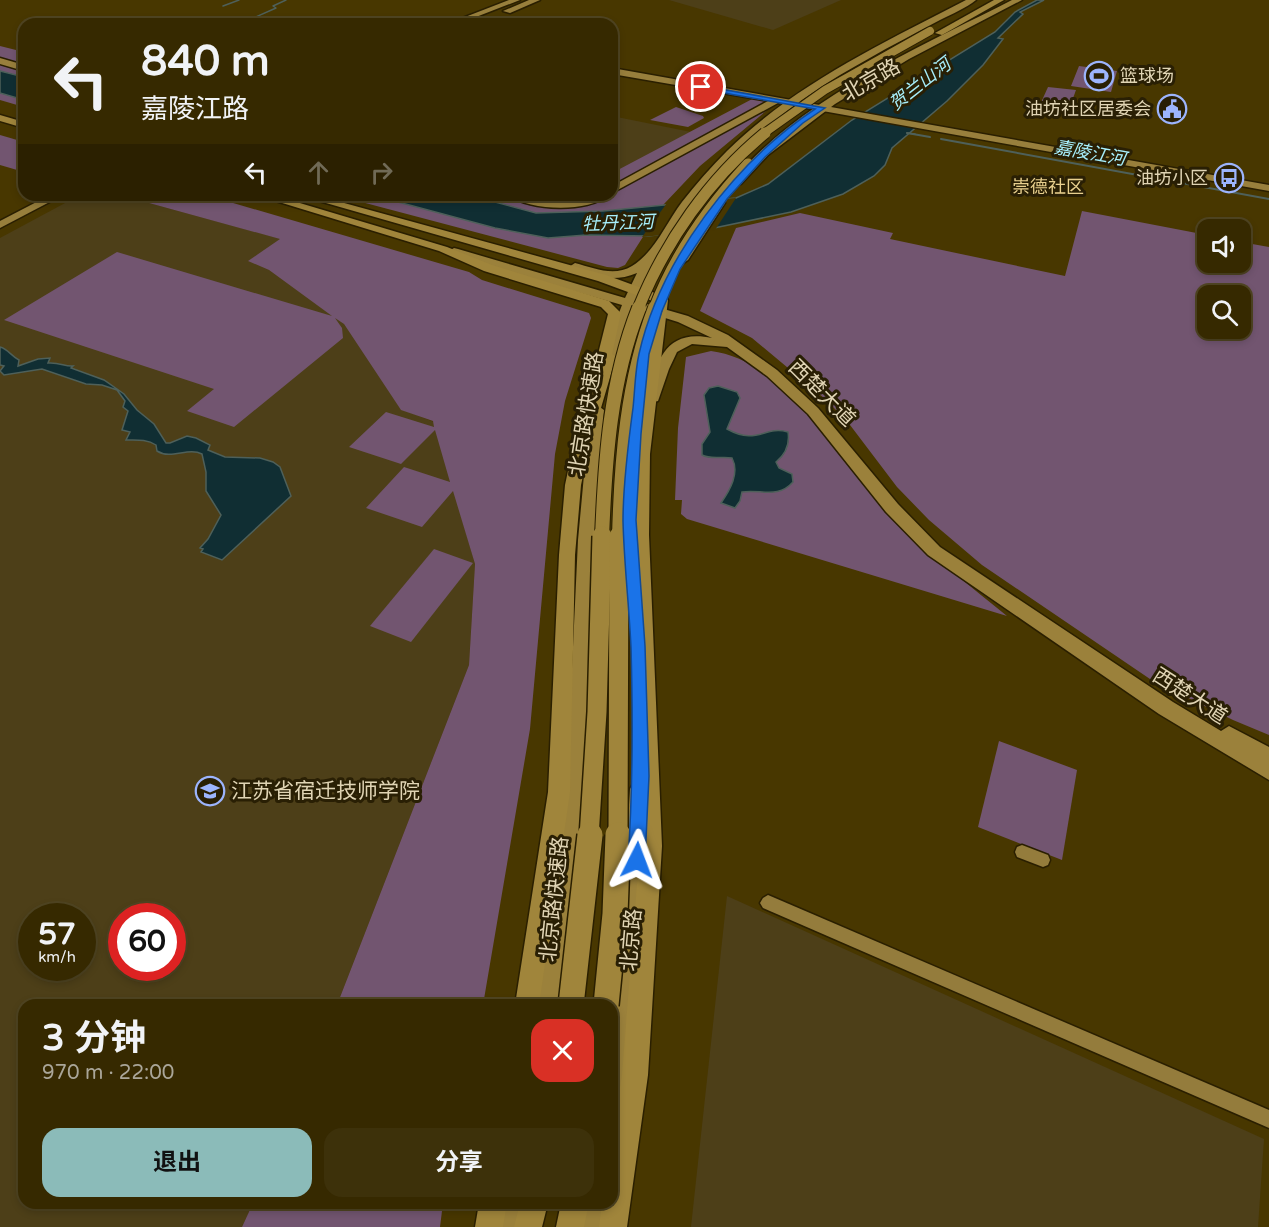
<!DOCTYPE html>
<html lang="zh">
<head>
<meta charset="utf-8">
<style>
	body { margin:0; font-family:"Varela Round","Noto Sans SC",sans-serif; background:#3d310a; color:#f1f3f6; height:100vh; display:flex; flex-direction:column; font-size:22px; white-space:nowrap }
	* { box-sizing:border-box; margin:0 }
	p { font-size:20px; color:#aaa699 }
	.icon { flex:none; width:33px; height:33px; fill:none; stroke:currentColor; stroke-width:2; stroke-linecap:round; stroke-linejoin:round }
	.map { position:relative; flex:1; overflow:hidden }
	.side { position:absolute; left:18px; top:999px; width:600px; height:210px; display:flex; flex-direction:column; background:#362900; border-radius:18px; box-shadow:0 3px 9px #0003,0 0 0 2px #504522 }
	.side>* { flex:none }
	.hud { position:absolute; left:18px; top:18px; width:600px; height:183px; border-radius:18px; box-shadow:0 3px 9px #0003,0 0 0 2px #504522; background:#362900; color:#f1f3f6; overflow:hidden }
	.fabs { position:absolute; left:1197px; top:219px; display:grid; gap:12px }
	.fabs a { display:grid; place-items:center; width:54px; height:54px; border-radius:12px; background:#362900; box-shadow:0 3px 9px #0003,0 0 0 2px #504522; font-size:30px }
	.speed { position:absolute; left:18px; top:903px; display:flex; gap:12px; font-size:30px; font-weight:700; text-align:center }
	.speed>* { display:grid; place-content:center; width:78px; height:78px; border-radius:50%; background:#362900; box-shadow:0 3px 9px #0003,0 0 0 2px #504522; line-height:1 }
	.speed small { font-size:15px; font-weight:400 }
	.speed .limit { border:9px solid #d22; background:#fff; color:#111 }
	.pin { position:absolute; display:grid; place-items:center; width:51px; height:51px; color:#fff; margin:-26px; border:3px solid #fff; border-radius:50%; box-shadow:0 2px 6px #0007 }
	.me { position:absolute; width:66px; margin:-33px; rotate:3deg; stroke-linejoin:round; filter:drop-shadow(0 0 4px #0008) }
	.turn { display:flex; align-items:center; gap:21px; height:126px; padding:0 24px; font-size:27px }
	.turn .icon { width:78px; height:78px; stroke-width:2.5 }
	.turn b { display:block; font-size:42px; line-height:51px }
	.lanes { display:flex; align-items:center; height:57px; padding:0 24px; background:#0003; justify-content:center; gap:30px; direction:ltr }
	.lanes .off { opacity:.35 }
	.round { display:grid; place-items:center; flex:none; width:63px; height:63px; border-radius:18px; background:#3d310a }
	.head { display:flex; align-items:center; justify-content:space-between; height:102px; padding:0 24px }
	h1 { font-size:36px; font-weight:700; line-height:45px }
	.button { display:flex; gap:12px; margin-top:auto; padding:12px 24px }
	.button a { flex:1; height:69px; border-radius:18px; background:#8bbbb9; color:#111; font-size:24px; font-weight:700; line-height:69px; text-align:center }
	.button a+a { background:#3d310a; color:#f1f3f6 }
	.map>svg:first-child { display:block }
	.built { fill:#4d3f18; fill-rule:evenodd }
	.green { fill:#725570; fill-rule:evenodd }
	.water { fill:#102e33; stroke:#4e605a; stroke-width:1.5 }
	.pier { fill:#483700 }
	.lines { fill:none; stroke-linecap:round; stroke-linejoin:round }
	.stream-far1 { stroke:#4e605a; stroke-width:1.5 }
	.stream { stroke:#4e605a; stroke-width:2 }
	.street-casing { stroke:#2a1f00; stroke-width:3 }
	.secondary-casing { stroke:#2a1f00; stroke-width:3 }
	.primary-casing { stroke:#2a1f00; stroke-width:3 }
	.highway-casing { stroke:#2a1f00; stroke-width:3 }
	.street { fill:#947c3c; fill-rule:evenodd }
	.secondary { fill:#987f3c; fill-rule:evenodd }
	.primary { fill:#9b813b; fill-rule:evenodd }
	.highway { fill:#a0853b; fill-rule:evenodd }
	.highway-bridge-far4-casing { stroke:#2a1f00; stroke-width:10; stroke-linecap:butt }
	.highway-bridge-far3-casing { stroke:#2a1f00; stroke-width:13; stroke-linecap:butt }
	.highway-bridge-far2-casing { stroke:#2a1f00; stroke-width:16; stroke-linecap:butt }
	.highway-bridge-far1-casing { stroke:#2a1f00; stroke-width:22; stroke-linecap:butt }
	.highway-bridge-casing { stroke:#2a1f00; stroke-width:28; stroke-linecap:butt }
	.highway-bridge-far4 { stroke:#a0853b; stroke-width:8 }
	.highway-bridge-far3 { stroke:#a0853b; stroke-width:11 }
	.highway-bridge-far2 { stroke:#a0853b; stroke-width:14 }
	.highway-bridge-far1 { stroke:#a0853b; stroke-width:19 }
	.highway-bridge { stroke:#a0853b; stroke-width:25 }
	.route { fill:#1a73e8; stroke:#114b97; stroke-width:1.5 }
	.labels { text-anchor:middle; stroke-width:6; stroke-linejoin:round; paint-order:stroke }
	.far-poi-label { font-size:18px; fill:#e0d4b4; stroke:#291f04; text-anchor:end }
	.far-water-label { font-size:18px; font-style:italic; fill:#a7effc; stroke:#291f04 }
	.far-neighbourhood-label { font-size:18px; fill:#e9d08e; stroke:#291f04 }
	.street-label { font-size:21px; fill:#e0d4b4; stroke:#291f04 }
	.poi-label { font-size:21px; fill:#e0d4b4; stroke:#291f04; text-anchor:start }
</style>
</head>
<body>
<div class="map">
<svg width="1269" height="1227" viewBox="0 0 1269 1227">
	<rect width="100%" height="100%" fill="#483700"/>
	<g class="built">
		<polygon points="669,0 841,0 773,30"/>
		<polygon points="612,116 691,132 612,173"/>
		<path d="M80 195H120L281 239 249 261 269 270 344 324 401 409 434 422 475 564 469 665 337 1005H24V1203H253L242 1227H0V238ZM32 916H82V968H32ZM122 916H172V968H122Z"/>
		<polygon points="727,896 1264,1139 1258,1227 691,1227"/>
	</g>
	<g class="green">
		<polygon points="0,46 24,52 24,107 0,100"/>
		<polygon points="1079,66 1117,71 1111,92 1071,86"/>
		<polygon points="1048,87 1076,90 1068,112 1039,107"/>
		<polygon points="756,97 769,100 772,106 700,166 664,204 625,265 618,268 607,267 335,195 612,195 612,173"/>
		<polygon points="676,107 703,116 704,118 688,127 650,120"/>
		<polygon points="0,135 24,142 24,172 0,165"/>
		<polygon points="120,195 206,195 469,272 482,280 589,313 591,318 565,401 555,454 530,729 483,1005 337,1005 469,665 475,564 453,491 422,527 366,508 404,467 450,482 435,430 401,464 349,447 386,412 434,427 433,421 401,410 344,324 335,318 342,328 343,338 234,427 187,411 214,389 4,320 117,252 332,316 269,270 248,261 280,239"/>
		<path d="M1082 211 1207 235 1208 262H1240L1241 242 1269 247V735L1233 720 1150 679 982 565 929 520 897 487 847 421 824 398 752 338 700 311 736 228 800 213 893 233 890 239 1065 276ZM1208 296H1240V328H1208Z"/>
		<path d="M711 351C791 361 847 472 899 524 933 557 971 587 1007 616L687 519 681 514 682 500H675L678 428 686 357Z"/>
		<polygon points="434,549 473,563 411,642 370,626"/>
		<polygon points="999,741 1077,770 1062,860 978,827"/>
		<polygon points="253,1203 443,1203 440,1227 242,1227"/>
	</g>
	<g class="water">
		<polygon points="1037,0 1044,0 1020,12 1023,14 998,38 1003,39 983,65 947,101 892,148 885,165 874,176 843,194 791,212 714,228 648,236 586,235 548,238 495,228 372,195 469,195 536,213 603,211 736,198 768,184 852,120 995,32 1015,12"/>
		<polygon points="0,71 24,77 24,100 0,93"/>
		<path d="M0 347C8 349 11 356 19 360L18 366 38 359 50 358 48 363C60 362 65 367 73 366L71 368 104 380 124 394 137 410 154 424 166 443H170L187 436 196 438 210 445 208 450 225 457 260 458 273 462 280 467 291 496 222 560 201 552 203 549 200 548 208 539 221 515 206 491V472L202 454C188 447 171 460 157 451L156 445C147 439 137 440 126 440L130 432 122 430 128 411 123 407 125 401 117 390 102 385 86 384 42 369 4 375 0 371 4 366 0 365Z"/>
		<path d="M718 386 737 392 740 398 727 429C758 446 764 425 788 432 790 445 786 454 776 462L779 468 792 474 793 482C778 499 761 489 742 492L740 501 735 508 721 503C730 490 740 473 732 458 722 456 711 460 702 455V444L710 432 704 395 709 388Z"/>
	</g>
	<polygon class="pier" points="736,198 715,230 642,237 667,203"/>
	<g class="lines">
		<g class="stream-far1">
			<polyline points="223,6 239,0"/>
			<polyline points="240,24 276,8 273,6 286,0"/>
			<polyline points="907,133 915,134"/>
		</g>
		<g class="stream">
			<polyline points="907,133 930,137"/>
			<polyline points="941,139 1269,199"/>
		</g>
		<g class="street-casing">
			<g id="street">
				<polygon points="1022,845 1048,855 1050,860 1048,865 1043,867 1017,857 1015,852 1017,847"/>
				<polygon points="768,895 1269,1110 1269,1128 763,908 760,903 763,898"/>
			</g>
		</g>
		<g class="secondary-casing">
			<g id="secondary">
				<polygon points="509,0 520,0 458,24 447,24"/>
				<polygon points="529,0 540,0 510,13 503,11"/>
				<polygon points="0,58 24,65 24,71 0,64"/>
				<polygon points="612,68 1269,185 1269,191 778,103 612,193 612,186 768,101 612,74"/>
				<polygon points="50,195 63,195 0,228 0,221"/>
				<path d="M509 195C528 195 546 202 566 202 581 202 593 195 608 195 589 213 529 211 509 195Z"/>
			</g>
		</g>
		<g class="primary-casing">
			<g id="primary">
				<path d="M966 0H976C966 8 952 14 940 20 916 33 892 45 868 59 767 114 680 193 636 301L688 316 728 335 777 370 818 408 898 504 940 547 1173 702 1221 731 1229 726 1269 747V780L1159 714 928 555 886 512 808 414 767 376 727 347 692 344 677 352 669 369 658 401 653 402 647 400 638 520 645 618 642 623 636 625 630 623 627 618 622 520 636 361 643 357 650 361 648 392C658 357 668 329 712 338L678 322 633 308 615 360 613 363H603L601 360 622 305 450 255 448 252 454 248 458 249 625 298 637 273C614 283 593 276 571 270L569 267 575 263C594 268 614 277 632 266 655 252 666 223 682 202 696 184 711 167 727 151 795 84 883 43 966 0Z"/>
				<path d="M1012 0H1022L909 59 835 104 768 155 741 184H733L732 182C797 100 920 47 1012 0Z"/>
				<polygon points="720,200 725,203 688,260 682,264 678,263 676,260 716,201"/>
				<polygon points="597,405 604,410 594,540 587,818 561,1005 537,1005 565,818 578,540 590,410"/>
				<polygon points="641,779 648,782 652,789 644,944 625,1088 621,1097 612,1101 611,1005 620,944 630,789 634,782"/>
				<polygon points="499,1203 527,1203 522,1227 494,1227"/>
				<polygon points="576,1203 604,1203 600,1227 572,1227"/>
			</g>
		</g>
		<g class="highway-casing">
			<g id="highway">
				<polygon points="994,0 1004,0 942,35 935,33"/>
				<polygon points="0,115 24,122 24,128 0,121"/>
				<polygon points="256,195 273,195 447,247 492,265 609,301 621,313 612,354 616,357 588,452 581,485 575,555 570,792 539,1005 515,1005 548,792 559,555 565,485 572,452 598,369 595,366 608,314 601,307 484,271 439,251"/>
				<polygon points="298,195 315,195 606,275 666,297 668,300 650,454 649,535 662,846 648,1075 627,1227 599,1227 602,1203 612,1203 612,1140 622,1075 640,846 633,535 634,454 655,302 598,281"/>
				<polygon points="479,1203 507,1203 503,1227 475,1227"/>
				<polygon points="520,1203 548,1203 542,1227 514,1227"/>
				<polygon points="561,1203 589,1203 584,1227 556,1227"/>
			</g>
		</g>
		<use href="#street" class="street"/>
		<use href="#secondary" class="secondary"/>
		<use href="#primary" class="primary"/>
		<use href="#highway" class="highway"/>
		<g class="highway-bridge-far4-casing">
			<polyline id="highway-bridge-far4" points="763,134 825,90 930,31"/>
		</g>
		<g class="highway-bridge-far3-casing">
			<g id="highway-bridge-far3">
				<path d="M638 309C665 242 709 179 765 133"/>
				<path d="M654 309C675 254 708 207 748 164"/>
			</g>
		</g>
		<g class="highway-bridge-far2-casing">
			<g id="highway-bridge-far2">
				<path d="M602 538C605 460 610 381 639 308"/>
				<path d="M619 538C621 460 627 381 655 308"/>
			</g>
		</g>
		<g class="highway-bridge-far1-casing">
			<g id="highway-bridge-far1">
				<polyline points="589,837 597,712 602,536"/>
				<polyline points="618,837 619,536"/>
			</g>
		</g>
		<g class="highway-bridge-casing">
			<g id="highway-bridge">
				<polyline points="571,1005 590,835"/>
				<polyline points="606,1005 615,914 618,835"/>
			</g>
		</g>
		<use href="#highway-bridge-far4" class="highway-bridge-far4"/>
		<use href="#highway-bridge-far3" class="highway-bridge-far3"/>
		<use href="#highway-bridge-far2" class="highway-bridge-far2"/>
		<use href="#highway-bridge-far1" class="highway-bridge-far1"/>
		<use href="#highway-bridge" class="highway-bridge"/>
	</g>
	<path class="route" d="M699 85 825 108 803 123 765 157 727 199 680 269 662 311 649 354 641 434 636 520 645 646 649 776 645 860 643 866 637 868 631 866 628 860C633 789 633 719 631 647 629 605 624 563 623 521 623 484 628 445 633 408 635 390 635 371 639 354 660 260 735 162 815 109L701 89Z"/>
	<defs>
		<g id="stadium-ring" transform="scale(1.5)"><circle r="9.5" fill="#291f04" stroke="#9cb4fd" stroke-width="1.5"/><path d="M0-5a6.5 5 0 1 0 0 10a6.5 5 0 1 0 0-10ZM-3.5-1.8h7v3.6h-7Z" fill="#9cb4fd"/></g>
		<g id="civic-ring" transform="scale(1.5)"><circle r="9.5" fill="#291f04" stroke="#9cb4fd" stroke-width="1.5"/><path d="M-.6-6.5H3V-4.5H.6V-3L4-1V1h2V6H-6V1h2V-1L-.6-3ZM-1.2 2.5V6h2.4V2.5Z" fill="#9cb4fd"/></g>
		<g id="bus-ring" transform="scale(1.5)"><circle r="9.5" fill="#291f04" stroke="#9cb4fd" stroke-width="1.5"/><path d="M-5-6H5V4H4V6H2V4H-2V6H-4V4H-5ZM-3.5-4V0h7V-4ZM-3.5 1.2v1.5H-2V1.2ZM2 1.2v1.5H3.5V1.2Z" fill="#9cb4fd"/></g>
		<g id="school-ring" transform="scale(1.5)"><circle r="9.5" fill="#291f04" stroke="#9cb4fd" stroke-width="1.5"/><path d="M0-5L7-2L0 1L-7-2ZM-4 1L0 2.5L4 1V4Q0 6-4 4Z" fill="#9cb4fd"/></g>
	</defs>
	<g fill-rule="evenodd">
		<use href="#stadium-ring" x="1099" y="76"/>
		<use href="#civic-ring" x="1172" y="109"/>
		<use href="#bus-ring" x="1229" y="178"/>
		<use href="#school-ring" x="210" y="791"/>
	</g>
	<g class="labels">
		<g class="far-poi-label">
			<text x="1120" y="82" text-anchor="start">篮球场</text>
			<text x="1151" y="115">油坊社区居委会</text>
			<text x="1208" y="184">油坊小区</text>
		</g>
		<g class="far-water-label">
			<text transform="translate(920 84) rotate(-38)" y="6">贺兰山河</text>
			<text transform="translate(1090 153) rotate(10)" y="6">嘉陵江河</text>
			<text transform="translate(618 223) rotate(-2)" y="6">牡丹江河</text>
		</g>
		<g class="far-neighbourhood-label">
			<text x="1048" y="193">崇德社区</text>
		</g>
		<g class="street-label">
			<text transform="translate(871 80) rotate(-30)" y="7">北京路</text>
			<text transform="translate(822 393) rotate(45)" y="7">西楚大道</text>
			<text transform="translate(586 414) rotate(-81)" y="7">北京路快速路</text>
			<text transform="translate(1190 696) rotate(33)" y="7">西楚大道</text>
			<text transform="translate(554 899) rotate(-84)" y="7">北京路快速路</text>
			<text transform="translate(631 940) rotate(-85)" y="7">北京路</text>
		</g>
		<g class="poi-label">
			<text x="231" y="798">江苏省宿迁技师学院</text>
		</g>
	</g>
</svg>
<div class="fabs">
<a><svg class="icon" aria-label="sound" viewBox="0 0 24 24"><path d="M4 9h4l5-4v14l-5-4H4zM17 9q2 3 0 6"/></svg></a>
<a><svg class="icon" aria-label="search" viewBox="0 0 24 24"><circle cx="10" cy="10" r="6"/><path d="M15 15l6 6"/></svg></a>
</div>
<div class="speed"><div>57<small>km/h</small></div><div class="limit">60</div></div>
<div class="pin" style="left:701px;top:87px;background:#d93025"><svg class="icon" aria-label="arrive" viewBox="0 0 24 24"><path d="M6 21V4h12l-3 4 3 4H6"/></svg></div>
<svg class="me" style="left:637px;top:860px" viewBox="-20 -20 40 40"><path d="M0-17L14 15 0 8-14 15z" fill="#1a73e8" stroke="#fff" stroke-width="4"/></svg>
<div class="hud">
<div class="turn"><svg class="icon" aria-label="left" viewBox="0 0 24 24"><path d="M17 20v-9H6M10 6l-5 5 5 5"/></svg><div><b>840 m</b>嘉陵江路</div></div>
<div class="lanes"><svg class="icon" aria-label="left" viewBox="0 0 24 24"><path d="M17 20v-9H6M10 6l-5 5 5 5"/></svg><svg class="icon off" aria-label="ahead" viewBox="0 0 24 24"><path d="M12 20V5M6 11l6-6 6 6"/></svg><svg class="icon off" aria-label="right" viewBox="0 0 24 24"><path d="M7 20v-9h11M14 6l5 5-5 5"/></svg></div>
</div>
<section class="side">
<div class="head"><div><h1>3 分钟</h1><p>970 m · 22:00</p></div><a class="round" style="background:#d93025;color:#fff"><svg class="icon" aria-label="close" viewBox="0 0 24 24"><path d="M6 6l12 12M18 6L6 18"/></svg></a></div>
<div class="button"><a>退出</a><a>分享</a></div>
</section>
</div>
</body>
</html>
